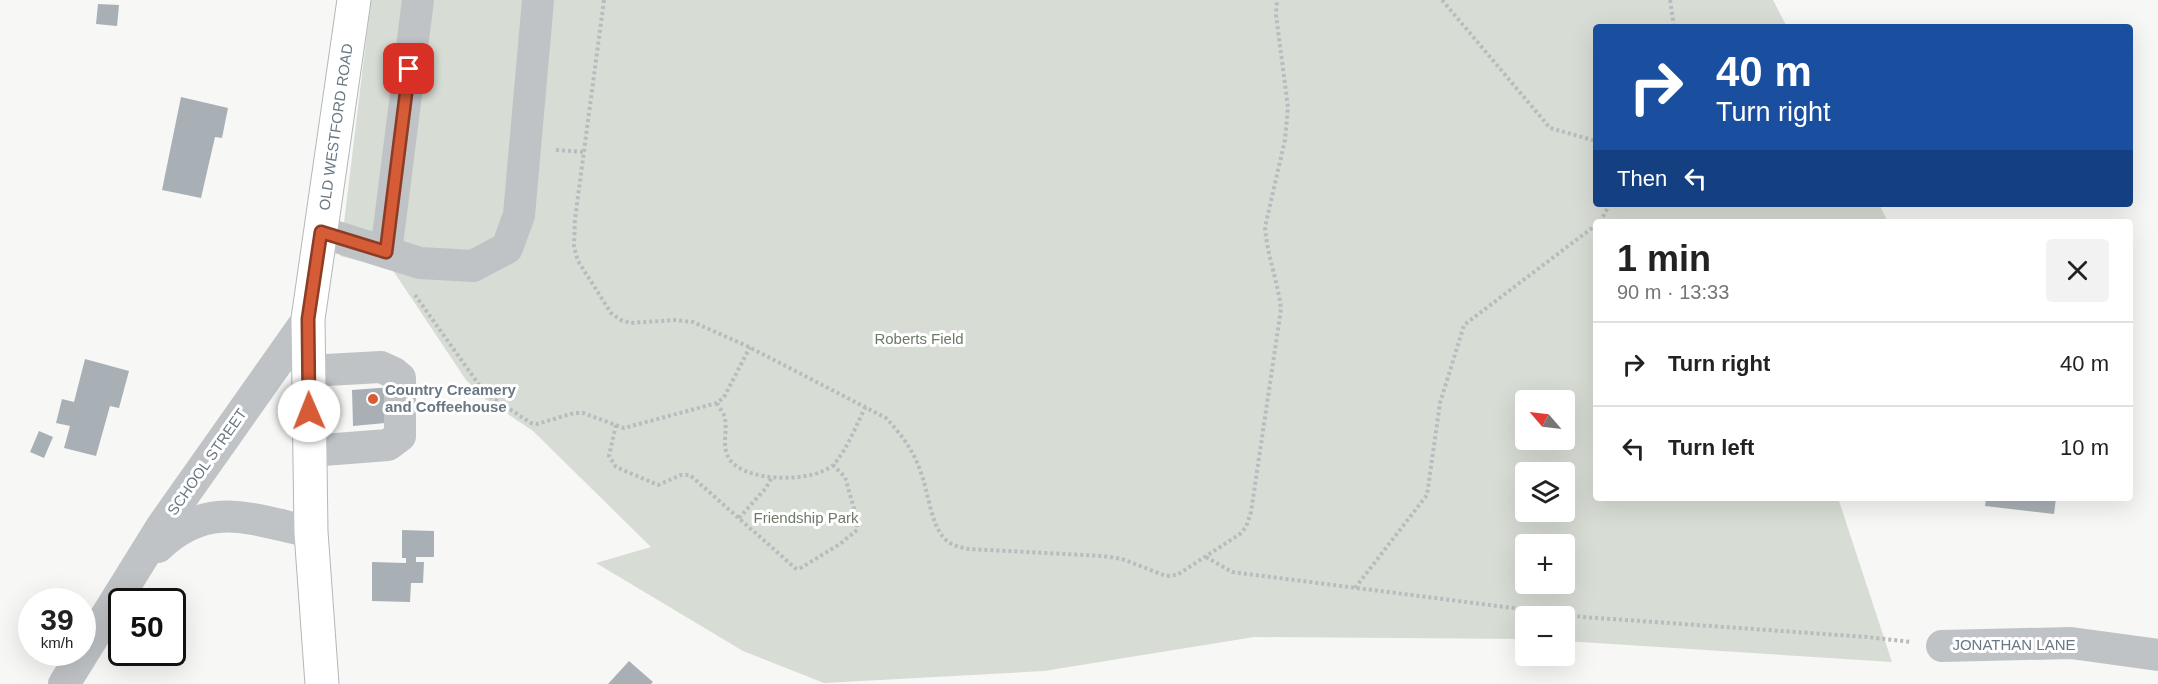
<!DOCTYPE html>
<html lang="en">
<head>
<meta charset="utf-8">
<style>
	body { margin:0; font-family:Arial,sans-serif; background:#f2f2f2; color:#222; height:100vh; display:flex; flex-direction:column; font-size:22px; white-space:nowrap }
	* { box-sizing:border-box; margin:0 }
	p { font-size:20px; color:#767676 }
	.icon { flex:none; width:33px; height:33px; fill:none; stroke:currentColor; stroke-width:2; stroke-linecap:round; stroke-linejoin:round }
	.map { position:relative; flex:1; overflow:hidden }
	.panel { position:absolute; left:1593px; top:219px; width:540px; height:282px; display:flex; flex-direction:column; background:#fff; border-radius:6px; box-shadow:0 6px 24px #0002 }
	.panel>* { flex:none }
	.hud { position:absolute; left:1593px; top:24px; width:540px; height:183px; border-radius:6px; box-shadow:0 6px 24px #0002; background:#1a4fa0; color:#fff; overflow:hidden }
	.needle { width:39px; rotate:298deg }
	.controls { position:absolute; left:1515px; top:390px; display:grid; gap:12px }
	.controls a { display:grid; place-items:center; width:60px; height:60px; border-radius:6px; background:#fff; box-shadow:0 6px 24px #0002; font-size:30px }
	.speed { position:absolute; left:18px; top:588px; display:flex; gap:12px; font-size:30px; font-weight:700; text-align:center }
	.speed>* { display:grid; place-content:center; width:78px; height:78px; border-radius:50%; background:#fff; box-shadow:0 6px 24px #0002; line-height:1 }
	.speed small { font-size:15px; font-weight:400 }
	.speed .limit { border:3px solid #111; border-radius:9px; background:#fff; color:#111 }
	.pin { position:absolute; display:grid; place-items:center; width:51px; height:51px; color:#fff; margin:-26px; border-radius:12px; box-shadow:0 3px 9px #0006 }
	.me { position:absolute; width:66px; margin:-33px; rotate:359deg; stroke-linejoin:round; filter:drop-shadow(0 0 4px #0008) }
	.turn { display:flex; align-items:center; gap:21px; height:126px; padding:0 24px; font-size:27px }
	.turn .icon { width:78px; height:78px; stroke-width:2.5 }
	.turn b { display:block; font-size:42px; line-height:51px }
	.then { display:flex; align-items:center; height:57px; padding:0 24px; background:#0003; gap:12px; font-size:22px }
	.round { display:grid; place-items:center; flex:none; width:63px; height:63px; border-radius:6px; background:#f2f2f2 }
	.overview { display:flex; align-items:center; justify-content:space-between; height:102px; padding:0 24px }
	h1 { font-size:36px; font-weight:700; line-height:45px }
	ul { padding:0; list-style:none }
	li { display:flex; align-items:center; gap:18px; height:84px; padding:0 24px; border-top:2px solid #e0e0e0 }
	li div { flex:1 }
	li b { display:block; font-size:22px }
	li em { font-style:normal }
	.map>svg:first-child { display:block }
	.green { fill:#d7dcd4; fill-rule:evenodd }
	.building { fill:#a9b0b5 }
	.lines { fill:none; stroke-linecap:round; stroke-linejoin:round }
	.major-casing { stroke:#b2b7ba; stroke-width:35 }
	.path { stroke:#b9bcbe; stroke-width:4; stroke-dasharray:3 3; stroke-linecap:butt }
	.minor { stroke:#bfc3c6; stroke-width:32 }
	.major { stroke:#fff; stroke-width:33 }
	.route-casing { stroke:#8a3c24; stroke-width:15 }
	.route { stroke:#d55c37; stroke-width:10 }
	.poi-dot { fill:#d55c37; stroke:#fff; stroke-width:2 }
	.labels { text-anchor:middle; stroke-width:6; stroke-linejoin:round; paint-order:stroke }
	.street-label { font-size:15px; fill:#697883; stroke:#fff }
	.park-label { font-size:15px; fill:#6b7b67; stroke:#fff }
	.poi-label { font-size:15px; font-weight:bold; fill:#697883; stroke:#fff; text-anchor:start }
</style>
</head>
<body>
<div class="map">
<svg width="2158" height="684" viewBox="0 0 2158 684">
	<rect width="100%" height="100%" fill="#f7f7f5"/>
	<path class="green" d="M371 0H1773L1787 27H1596V204H1879L1888 222H1596V498H1838L1892 662 1565 641 1564 616H1526L1525 639 1254 637 1044 671 824 683 743 651 596 563 651 547 533 431 484 398 466 380 392 269 340 256ZM1526 400H1564V440H1526ZM1526 472H1564V512H1526ZM1526 544H1564V584H1526Z"/>
	<g class="building">
		<polygon points="98,4 119,5 117,26 96,24"/>
		<polygon points="181,97 228,108 222,138 215,137 201,198 162,190"/>
		<polygon points="85,359 129,371 119,408 110,406 96,456 64,448 70,426 56,423 62,399 74,402"/>
		<polygon points="393,387 396,422 353,426 352,390"/>
		<polygon points="39,431 53,437 44,458 30,452"/>
		<polygon points="1986,498 2056,498 2054,514 1985,506"/>
		<polygon points="402,530 434,531 434,557 416,557 416,562 424,562 423,583 411,583 410,602 372,601 372,562 406,563 406,558 402,558"/>
		<polygon points="629,661 653,682 651,684 608,684"/>
	</g>
	<g class="lines">
		<g class="major-casing">
			<polyline id="major" points="322,684 311,532 308,319 354,0"/>
		</g>
		<g class="path">
			<path d="M604 0 575 219 574 247 578 261 611 313 621 320 631 323 675 320 693 322 747 346 886 418C901 434 914 451 921 473 928 491 931 524 944 538 951 546 960 547 969 549L1103 556 1122 559 1166 576 1177 575 1240 534 1246 527 1251 512 1281 309C1278 282 1267 255 1265 227L1285 140 1288 107 1276 15 1277 0"/>
			<polyline points="1442,0 1550,128 1596,141"/>
			<polyline points="1670,0 1674,27"/>
			<polyline points="556,150 585,152"/>
			<polyline points="1600,222 1610,204"/>
			<polyline points="415,295 482,389 491,397 531,423 537,424 574,413 583,413 624,428 717,403 724,397 750,347"/>
			<path d="M717 403C719 407 722 411 724 415 729 430 720 446 730 460 747 483 815 483 834 464 847 450 857 423 866 406"/>
			<polyline points="616,425 609,456 616,467 658,485 681,475 690,475 795,568 799,569 840,544 857,530 857,519 845,477 833,465"/>
			<polyline points="739,518 766,488 772,477"/>
			<polyline points="1206,557 1232,572 1583,617 1867,637 1911,642"/>
			<polyline points="1355,588 1427,495 1440,403 1464,325 1596,225"/>
		</g>
		<g class="minor">
			<polyline points="321,232 420,263 473,266 507,248 519,215 538,0"/>
			<polyline points="386,252 418,0"/>
			<polyline points="308,371 381,367 394,373 400,378 400,436 388,445 310,451"/>
			<path d="M158 547C208 499 251 519 311 532"/>
			<polyline points="1942,646 2071,643 2158,655"/>
			<polyline points="64,684 162,526 308,319"/>
		</g>
		<use href="#major" class="major"/>
	</g>
	<g class="lines">
		<g class="route-casing">
			<polyline id="route" points="309,411 308,319 321,232 386,252 409,69"/>
		</g>
		<use href="#route" class="route"/>
	</g>
	<circle class="poi-dot" cx="373" cy="399" r="6"/>
	<g class="labels">
		<g class="street-label">
			<text transform="translate(336 127) rotate(-82)" y="5">OLD WESTFORD ROAD</text>
			<text transform="translate(207 462) rotate(-55)" y="5">SCHOOL STREET</text>
			<text x="2014" y="650">JONATHAN LANE</text>
		</g>
		<g class="park-label">
			<text x="919" y="344">Roberts Field</text>
			<text x="806" y="523">Friendship Park</text>
		</g>
		<g class="poi-label">
			<text x="385" y="395">Country Creamery<tspan x="385" dy="17">and Coffeehouse</tspan></text>
		</g>
	</g>
</svg>
<div class="controls">
<a><svg class="needle" viewBox="-14 -14 28 28"><path d="M0-13l5 13h-10z" fill="#e53935"/><path d="M0 13l5-13h-10z" fill="#767676"/></svg></a>
<a><svg class="icon" aria-label="layers" viewBox="0 0 24 24"><path d="M12 4l9 5-9 5-9-5zM3 14l9 5 9-5"/></svg></a>
<a>+</a>
<a>−</a>
</div>
<div class="speed"><div>39<small>km/h</small></div><div class="limit">50</div></div>
<div class="pin" style="left:409px;top:69px;background:#d93025"><svg class="icon" aria-label="arrive" viewBox="0 0 24 24"><path d="M6 21V4h12l-3 4 3 4H6"/></svg></div>
<svg class="me" style="left:309px;top:411px" viewBox="-20 -20 40 40"><circle r="19" fill="#fff"/><path d="M0-13L10 11 0 6-10 11z" fill="#d55c37"/></svg>
<div class="hud">
<div class="turn"><svg class="icon" aria-label="right" viewBox="0 0 24 24"><path d="M7 20v-9h11M14 6l5 5-5 5"/></svg><div><b>40 m</b>Turn right</div></div>
<div class="then">Then<svg class="icon" aria-label="left" viewBox="0 0 24 24"><path d="M17 20v-9H6M10 6l-5 5 5 5"/></svg></div>
</div>
<section class="panel">
<div class="overview"><div><h1>1 min</h1><p>90 m · 13:33</p></div><a class="round"><svg class="icon" aria-label="close" viewBox="0 0 24 24"><path d="M6 6l12 12M18 6L6 18"/></svg></a></div>
<ul>
<li><svg class="icon" aria-label="right" viewBox="0 0 24 24"><path d="M7 20v-9h11M14 6l5 5-5 5"/></svg><div><b>Turn right</b></div><em>40 m</em></li>
<li><svg class="icon" aria-label="left" viewBox="0 0 24 24"><path d="M17 20v-9H6M10 6l-5 5 5 5"/></svg><div><b>Turn left</b></div><em>10 m</em></li>
</ul>
</section>
</div>
</body>
</html>
